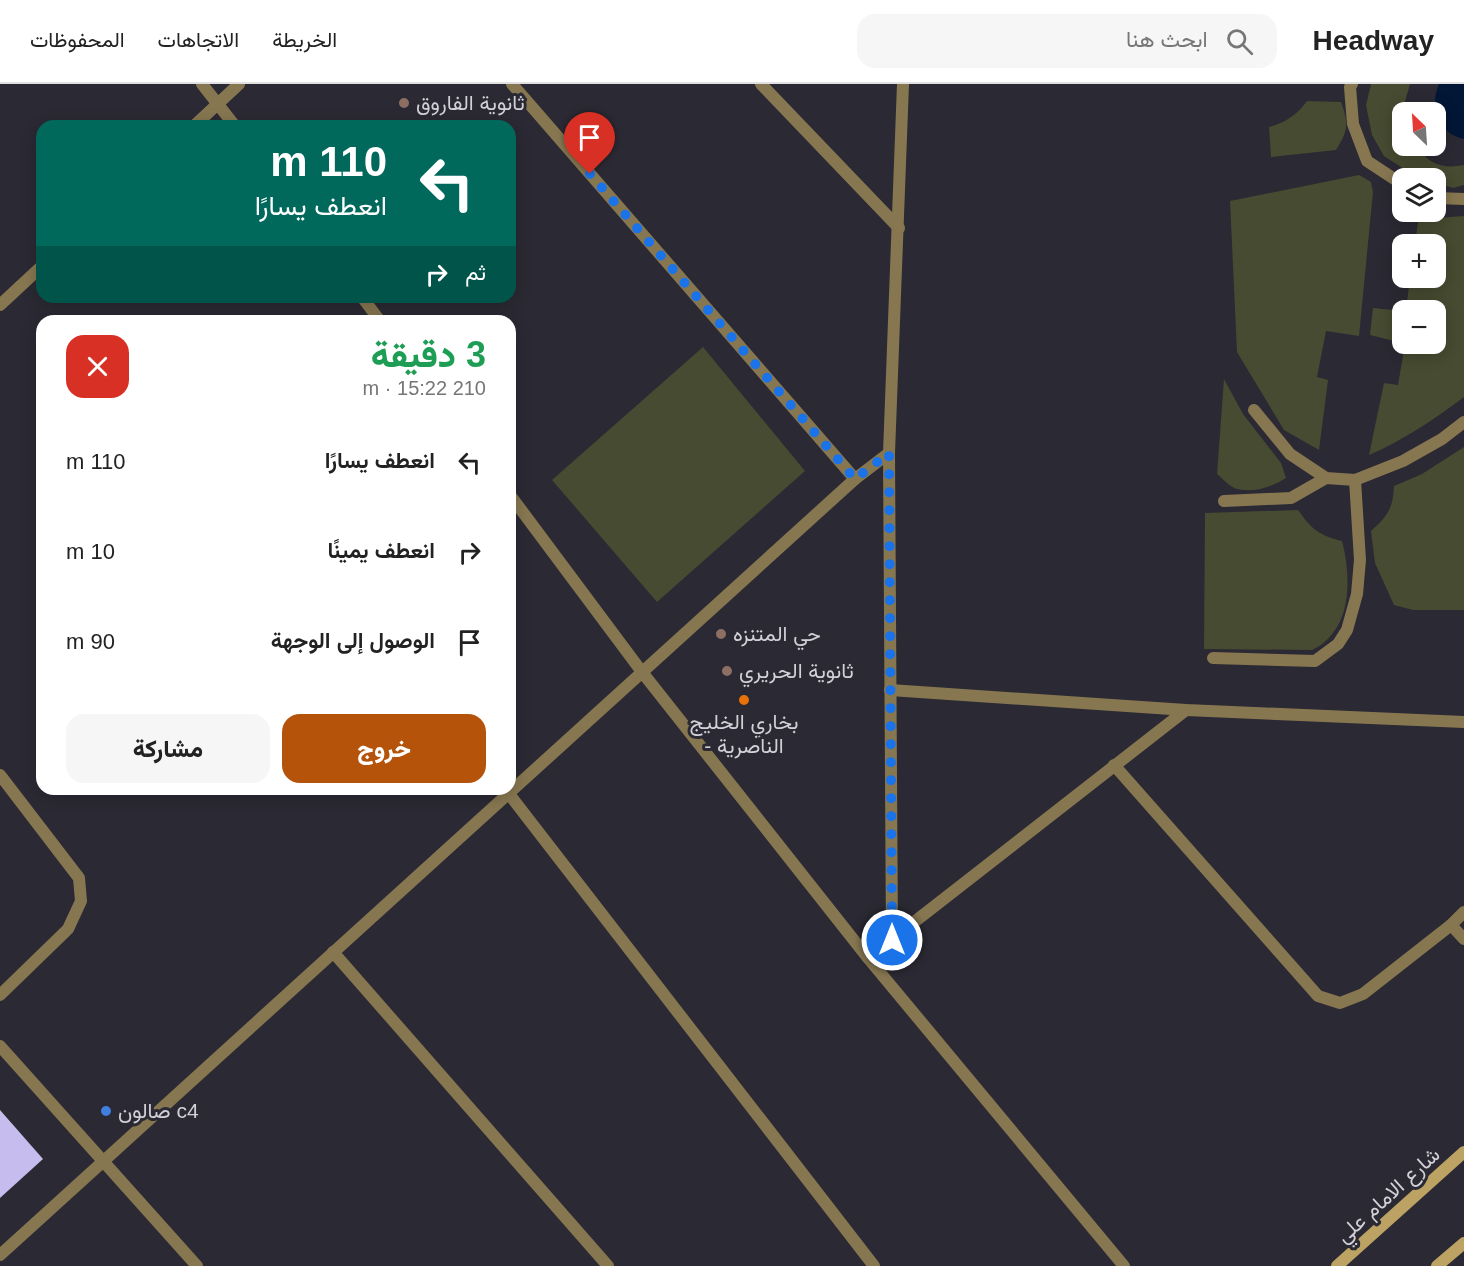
<!DOCTYPE html>
<html lang="ar">
<head>
<meta charset="utf-8">
<style>
	body { margin:0; font-family:Arial,Vazirmatn,sans-serif; background:#f6f6f6; color:#222; direction:rtl; height:100vh; display:flex; flex-direction:column; font-size:22px; white-space:nowrap }
	* { box-sizing:border-box; margin:0 }
	p { font-size:20px; color:#767676 }
	.icon { flex:none; width:33px; height:33px; fill:none; stroke:currentColor; stroke-width:2; stroke-linecap:round; stroke-linejoin:round }
	.map { position:relative; flex:1; overflow:hidden; direction:ltr }
	.side { position:absolute; left:36px; top:231px; width:480px; height:480px; display:flex; flex-direction:column; background:#fff; border-radius:18px; box-shadow:0 3px 15px #0003; direction:rtl }
	.side>* { flex:none }
	.guide { position:absolute; left:36px; top:36px; width:480px; height:183px; border-radius:18px; box-shadow:0 3px 15px #0003; direction:rtl; background:#00695c; color:#fff; overflow:hidden }
	.needle { width:39px; rotate:335deg }
	.fabs { position:absolute; left:1392px; top:18px; display:grid; gap:12px }
	.fabs a { display:grid; place-items:center; width:54px; height:54px; border-radius:12px; background:#fff; box-shadow:0 3px 15px #0003; font-size:30px }
	.pin { position:absolute; display:grid; place-items:center; width:51px; height:51px; color:#fff; margin:-62px -26px; border-radius:50% 50% 50% 0; rotate:-45deg; box-shadow:0 0 6px #0007 }
	.pin .icon { rotate:45deg }
	.me { position:absolute; width:66px; margin:-33px; rotate:0deg; stroke-linejoin:round; filter:drop-shadow(0 0 4px #0008) }
	.turn { display:flex; align-items:center; gap:21px; height:126px; padding:0 30px; font-size:27px }
	.turn .icon { width:78px; height:78px; stroke-width:2.5 }
	.turn b { display:block; font-size:42px; line-height:51px }
	.then { display:flex; align-items:center; height:57px; padding:0 30px; background:#0003; gap:12px; font-size:22px }
	.round { display:grid; place-items:center; flex:none; width:63px; height:63px; border-radius:18px; background:#f6f6f6 }
	.overview { display:flex; align-items:center; justify-content:space-between; height:102px; padding:0 30px }
	h1 { font-size:36px; font-weight:800; line-height:45px; color:#1e9e55 }
	.action { display:flex; gap:12px; margin-top:auto; padding:12px 30px }
	.action a { flex:1; height:69px; border-radius:18px; background:#b45309; color:#fff; font-size:24px; font-weight:800; line-height:69px; text-align:center }
	.action a+a { background:#f6f6f6; color:#222 }
	ul { padding:0; list-style:none }
	li { display:flex; align-items:center; gap:18px; height:90px; padding:0 30px }
	li div { flex:1 }
	li b { display:block; font-size:22px }
	li em { font-style:normal }
	header { display:flex; align-items:center; gap:36px; box-sizing:border-box; height:84px; padding:0 30px; background:#fff; border-bottom:2px solid #e0e0e0 }
	header strong { font-size:28px }
	nav { display:flex; gap:33px; margin-inline-start:auto; font-size:21px }
	.search { width:420px; height:54px; background:#f6f6f6; display:flex; align-items:center; gap:15px; box-sizing:border-box; padding:0 21px; border-radius:18px; color:#767676; font-size:22px }
	.map>svg:first-child { display:block }
	.green { fill:#474b31 }
	.water { fill:#021636 }
	.building { fill:#c6bdee }
	.lines { fill:none; stroke-linecap:round; stroke-linejoin:round }
	.pedestrian { stroke:#877751; stroke-width:12 }
	.minor { stroke:#877751; stroke-width:12 }
	.secondary { stroke:#bca263; stroke-width:12 }
	.route { stroke:#1a73e8; stroke-width:10; stroke-dasharray:0 18 }
	.education-dot { fill:#8d6e63; stroke:#2b2933; stroke-width:2 }
	.food-dot { fill:#e8710a; stroke:#2b2933; stroke-width:2 }
	.shop-dot { fill:#3f7fe0; stroke:#2b2933; stroke-width:2 }
	.labels { text-anchor:middle; stroke-width:6; stroke-linejoin:round; paint-order:stroke }
	.poi-label { font-size:21px; fill:#d2d1d8; stroke:#2b2933; text-anchor:start }
	.street-label { font-size:21px; fill:#d2d1d8; stroke:#2b2933 }
</style>
</head>
<body>
<header>
<strong>Headway</strong>
<div class="search"><svg class="icon" aria-label="search" viewBox="0 0 24 24"><circle cx="10" cy="10" r="6"/><path d="M15 15l6 6"/></svg>ابحث هنا</div>
<nav><a>الخريطة</a><a>الاتجاهات</a><a>المحفوظات</a></nav>
</header>
<div class="map">
<svg width="1464" height="1182" viewBox="0 0 1464 1182">
	<rect width="100%" height="100%" fill="#2b2933"/>
	<g class="green">
		<path d="M1371 0H1410L1404 21 1406 28H1402V62H1417C1429 81 1443 85 1464 81V101L1453 104 1436 99V94H1418L1384 72 1372 51 1366 21Z"/>
		<path d="M1307 17 1341 18C1349 40 1348 47 1336 66L1271 73 1269 43C1285 39 1298 30 1307 17Z"/>
		<polygon points="1359,91 1371,98 1373,108 1359,252 1326,247 1317,293 1328,296 1319,366 1284,346 1237,268 1230,117"/>
		<path d="M1419 131 1435 134 1464 132V313C1433 336 1404 356 1369 371L1384 299 1398 301 1405 260H1436V226H1406L1410 194H1436V160H1415Z"/>
		<polygon points="1373,224 1402,227 1402,259 1370,251"/>
		<polygon points="703,263 805,387 657,518 552,396"/>
		<path d="M1224 295 1243 330 1281 379 1286 394C1272 403 1254 409 1237 405 1230 403 1223 395 1217 390Z"/>
		<path d="M1464 363V526H1413L1394 521 1375 479 1371 447C1388 432 1393 424 1394 402L1422 390Z"/>
		<path d="M1298 426C1312 446 1319 451 1342 457 1352 495 1352 547 1312 566L1204 565 1205 429Z"/>
	</g>
	<path class="water" d="M1439 0H1464V55C1438 50 1429 22 1439 0Z"/>
	<polygon class="building" points="0,1026 43,1075 0,1114"/>
	<g class="lines">
		<g class="pedestrian">
			<polyline points="1352,0 1350,3 1353,40 1367,77 1402,100"/>
			<polyline points="1436,114 1464,115"/>
			<polyline points="1254,326 1290,370 1326,394 1355,396 1403,377 1442,355 1464,338"/>
			<polyline points="1224,417 1291,414 1326,394"/>
			<polyline points="1213,574 1315,577 1338,560 1347,546 1357,510 1360,476 1355,396"/>
		</g>
		<g class="minor">
			<polyline points="202,0 235,42"/>
			<polyline points="512,0 855,395"/>
			<polyline points="761,0 899,144"/>
			<polyline points="194,42 239,0"/>
			<polyline points="362,213 380,237"/>
			<polyline points="0,221 42,182"/>
			<polyline points="889,369 892,856"/>
			<polyline points="510,411 642,588 868,874 1124,1182"/>
			<polyline points="890,606 1186,626 1464,638"/>
			<polyline points="1114,681 1318,912 1340,919 1363,910 1451,841 1464,828"/>
			<polyline points="0,691 79,794 81,817 68,845 0,911"/>
			<polyline points="509,710 874,1182"/>
			<polyline points="1451,841 1464,855"/>
			<polyline points="333,868 608,1182"/>
			<polyline points="868,874 1186,626"/>
			<polyline points="0,962 197,1182"/>
			<polyline points="0,1171 855,395 889,369 903,0"/>
		</g>
		<g class="secondary">
			<polyline points="1337,1182 1464,1068"/>
			<polyline points="1437,1182 1464,1159"/>
		</g>
	</g>
	<g class="lines">
		<polyline class="route" points="590,90 855,395 889,369 892,856"/>
	</g>
	<g class="education-dot">
		<circle cx="404" cy="19" r="6"/>
		<circle cx="721" cy="550" r="6"/>
		<circle cx="727" cy="587" r="6"/>
	</g>
	<circle class="food-dot" cx="744" cy="616" r="6"/>
	<circle class="shop-dot" cx="106" cy="1027" r="6"/>
	<g class="labels">
		<g class="poi-label">
			<text x="416" y="26">ثانوية الفاروق</text>
			<text x="733" y="557">حي المتنزه</text>
			<text x="739" y="594">ثانوية الحريري</text>
			<text x="744" y="645" text-anchor="middle">بخاري الخليج<tspan x="744" dy="24">- الناصرية</tspan></text>
			<text x="118" y="1034">صالون c4</text>
		</g>
		<g class="street-label">
			<text transform="translate(1388 1111) rotate(-42)" y="7">شارع الامام علي</text>
		</g>
	</g>
</svg>
<div class="fabs">
<a><svg class="needle" viewBox="-14 -14 28 28"><path d="M0-13l5 13h-10z" fill="#e53935"/><path d="M0 13l5-13h-10z" fill="#767676"/></svg></a>
<a><svg class="icon" aria-label="layers" viewBox="0 0 24 24"><path d="M12 4l9 5-9 5-9-5zM3 14l9 5 9-5"/></svg></a>
<a>+</a>
<a>−</a>
</div>
<div class="pin" style="left:590px;top:90px;background:#d93025"><svg class="icon" aria-label="arrive" viewBox="0 0 24 24"><path d="M6 21V4h12l-3 4 3 4H6"/></svg></div>
<svg class="me" style="left:892px;top:856px" viewBox="-20 -20 40 40"><circle r="17" fill="#1a73e8" stroke="#fff" stroke-width="3"/><path d="M0-11L8 9 0 5-8 9z" fill="#fff"/></svg>
<div class="guide">
<div class="turn"><svg class="icon" aria-label="left" viewBox="0 0 24 24"><path d="M17 20v-9H6M10 6l-5 5 5 5"/></svg><div><b>110 m</b>انعطف يسارًا</div></div>
<div class="then">ثم<svg class="icon" aria-label="right" viewBox="0 0 24 24"><path d="M7 20v-9h11M14 6l5 5-5 5"/></svg></div>
</div>
<section class="side">
<div class="overview"><div><h1>3 دقيقة</h1><p>210 m · 15:22</p></div><a class="round" style="background:#d93025;color:#fff"><svg class="icon" aria-label="close" viewBox="0 0 24 24"><path d="M6 6l12 12M18 6L6 18"/></svg></a></div>
<ul>
<li><svg class="icon" aria-label="left" viewBox="0 0 24 24"><path d="M17 20v-9H6M10 6l-5 5 5 5"/></svg><div><b>انعطف يسارًا</b></div><em>110 m</em></li>
<li><svg class="icon" aria-label="right" viewBox="0 0 24 24"><path d="M7 20v-9h11M14 6l5 5-5 5"/></svg><div><b>انعطف يمينًا</b></div><em>10 m</em></li>
<li><svg class="icon" aria-label="arrive" viewBox="0 0 24 24"><path d="M6 21V4h12l-3 4 3 4H6"/></svg><div><b>الوصول إلى الوجهة</b></div><em>90 m</em></li>
</ul>
<div class="action"><a>خروج</a><a>مشاركة</a></div>
</section>
</div>
</body>
</html>
